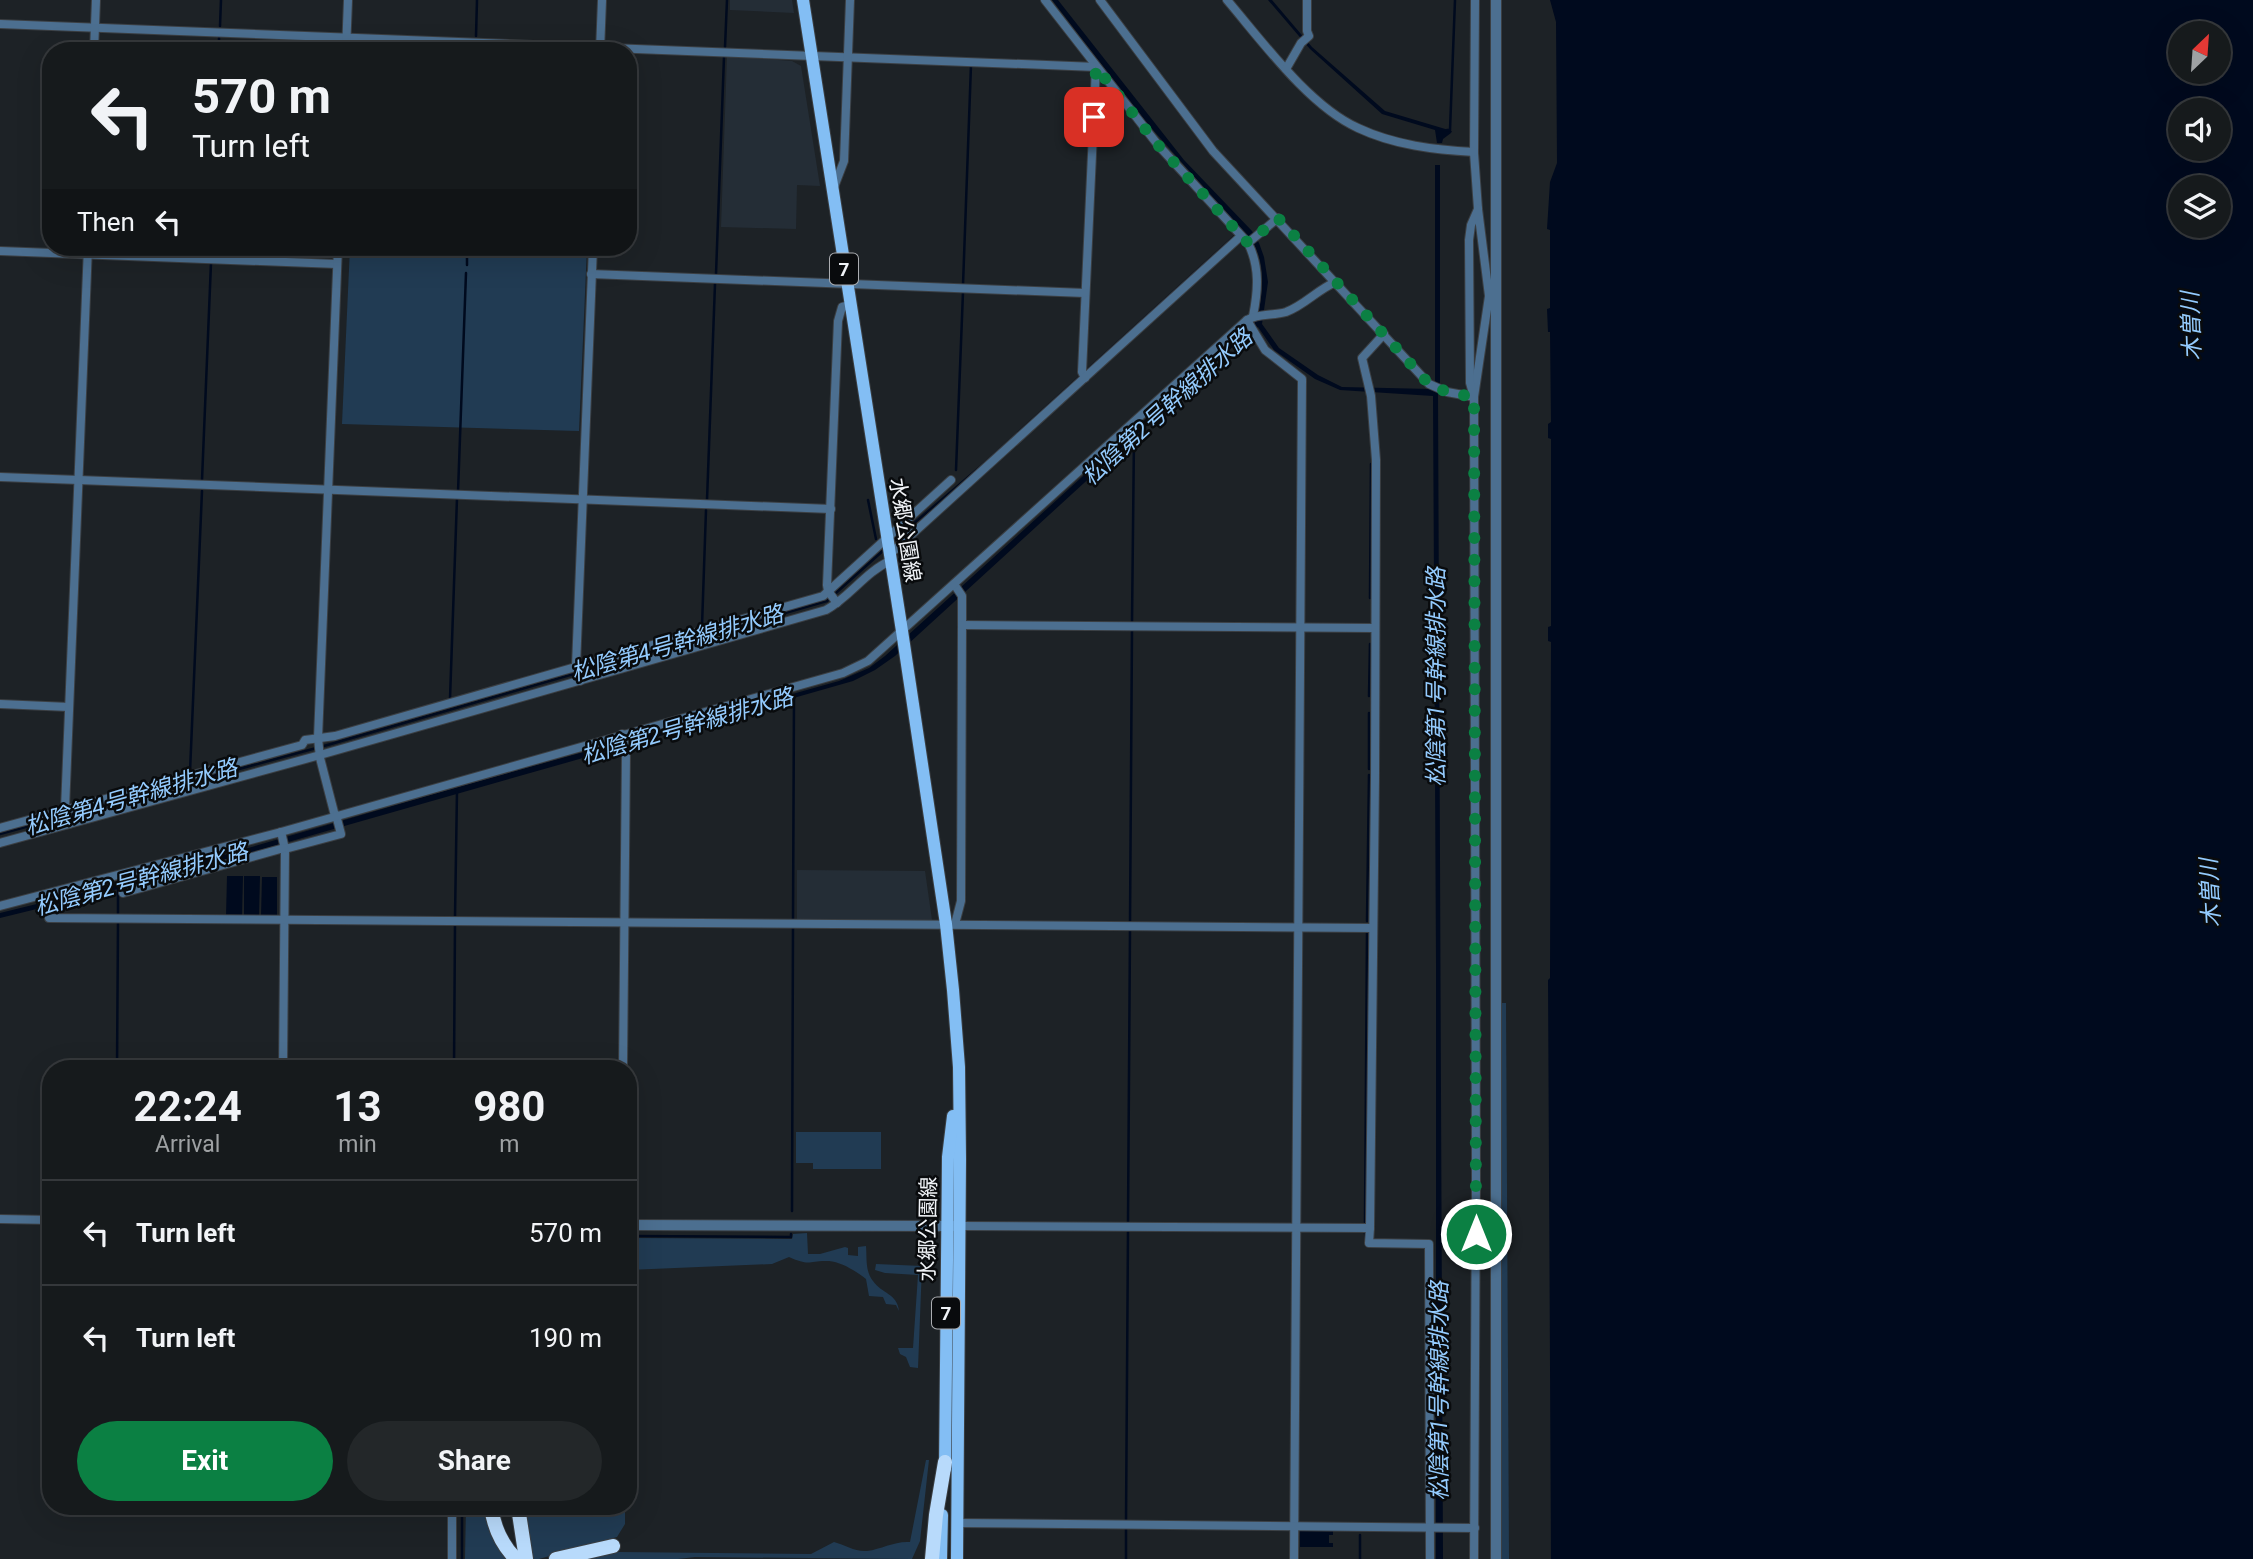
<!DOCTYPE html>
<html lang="en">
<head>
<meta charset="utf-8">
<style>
	body { margin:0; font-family:Roboto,"Noto Sans JP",sans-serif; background:#232729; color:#f1f3f6; height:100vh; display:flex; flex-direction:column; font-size:26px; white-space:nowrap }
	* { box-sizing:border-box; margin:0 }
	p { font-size:23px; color:#9ea1a3 }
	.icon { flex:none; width:38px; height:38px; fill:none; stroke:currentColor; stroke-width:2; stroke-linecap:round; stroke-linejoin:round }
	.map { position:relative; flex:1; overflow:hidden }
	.sheet { position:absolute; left:42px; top:1060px; width:595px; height:455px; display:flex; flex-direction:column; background:#161a1c; border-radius:28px; box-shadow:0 7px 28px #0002,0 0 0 2px #35383b }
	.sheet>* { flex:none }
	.top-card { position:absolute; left:42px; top:42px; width:595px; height:214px; border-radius:28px; box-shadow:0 7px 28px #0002,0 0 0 2px #35383b; background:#161a1c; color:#f1f3f6; overflow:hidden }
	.needle { width:46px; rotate:25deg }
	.fabs { position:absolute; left:2168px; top:21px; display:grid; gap:14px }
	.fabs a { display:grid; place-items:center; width:63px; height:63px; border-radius:50%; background:#161a1c; box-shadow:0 7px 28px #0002,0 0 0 2px #35383b; font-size:35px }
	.pin { position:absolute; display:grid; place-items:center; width:60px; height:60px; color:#fff; margin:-30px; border-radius:14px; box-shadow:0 4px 10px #0006 }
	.me { position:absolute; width:77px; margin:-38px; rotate:0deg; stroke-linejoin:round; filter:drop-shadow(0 0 5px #0008) }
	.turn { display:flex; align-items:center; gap:24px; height:147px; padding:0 35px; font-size:32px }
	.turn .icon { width:91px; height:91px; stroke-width:2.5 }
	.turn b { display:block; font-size:49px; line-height:60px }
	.then { display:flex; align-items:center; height:66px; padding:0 35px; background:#0003; gap:14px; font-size:26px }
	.eta { display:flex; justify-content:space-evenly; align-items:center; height:119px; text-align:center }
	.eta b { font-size:42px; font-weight:700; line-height:49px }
	.primary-button { display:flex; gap:14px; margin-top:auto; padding:14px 35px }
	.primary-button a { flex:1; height:80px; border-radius:42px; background:#0b8043; color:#fff; font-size:28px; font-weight:700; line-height:80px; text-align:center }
	.primary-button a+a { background:#232729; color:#f1f3f6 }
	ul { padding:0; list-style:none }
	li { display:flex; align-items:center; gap:21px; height:105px; padding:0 35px; border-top:2px solid #35383b }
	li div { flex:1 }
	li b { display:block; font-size:26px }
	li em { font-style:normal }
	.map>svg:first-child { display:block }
	.built { fill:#242d36 }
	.green { fill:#213b53 }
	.water { fill:#000a1e; fill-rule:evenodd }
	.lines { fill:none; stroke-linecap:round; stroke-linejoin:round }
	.stream { stroke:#000a1e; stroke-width:2.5 }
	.minor-casing { stroke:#3b3f43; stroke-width:10 }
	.tertiary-casing { stroke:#3b3f43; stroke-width:12 }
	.primary-casing { stroke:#3b3f43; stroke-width:14 }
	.motorway-casing { stroke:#3b3f43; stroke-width:16 }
	.minor { stroke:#4c6f90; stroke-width:8 }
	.tertiary { stroke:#4c6f90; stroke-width:10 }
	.primary { stroke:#83bef4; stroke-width:12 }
	.motorway { stroke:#b8dafb; stroke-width:14 }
	.route { stroke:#0b8043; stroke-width:12; stroke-dasharray:0 21.6 }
	.labels { text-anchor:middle; stroke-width:5; stroke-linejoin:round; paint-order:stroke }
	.shield { fill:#090b0d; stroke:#abadb1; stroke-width:2 }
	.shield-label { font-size:19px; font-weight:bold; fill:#f0f3f7 }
	.street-label { font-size:21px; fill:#f0f3f7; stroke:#090b0d }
	.water-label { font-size:23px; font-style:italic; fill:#94cbfe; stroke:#090b0d }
</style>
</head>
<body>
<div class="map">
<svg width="2253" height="1559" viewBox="0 0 2253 1559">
	<rect width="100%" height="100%" fill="#1d2226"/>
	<g class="built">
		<polygon points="730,0 792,0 794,13 730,10"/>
		<polygon points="727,56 792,61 801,66 820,186 797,185 796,229 721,227"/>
		<polygon points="797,870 925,871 932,920 797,920"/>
	</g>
	<g class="green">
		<polygon points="350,247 587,247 579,431 342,424"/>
		<polygon points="1502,1003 1506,1003 1509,1559 1502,1559"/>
		<polygon points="796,1132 881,1132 881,1169 813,1169 813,1163 796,1163"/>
		<path d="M807 1233 808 1254H820L845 1247 848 1248V1255L858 1256V1247L866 1246C867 1258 865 1271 873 1281 882 1294 897 1293 899 1311L896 1305 886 1304 883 1297 869 1296 866 1279C857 1272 842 1262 829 1261 809 1260 811 1267 789 1257L772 1264 628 1270V1238L792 1239 793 1234Z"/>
		<polygon points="876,1264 922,1266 918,1368 910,1367 906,1357 900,1354 898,1348 913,1348 918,1275 885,1273 875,1270"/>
		<path d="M926 1460H929L920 1541 912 1559 695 1557 678 1559H575L619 1552 811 1554 834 1542C845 1545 855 1552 867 1551 882 1549 894 1541 910 1542Z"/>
		<polygon points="466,1507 486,1507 509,1559 465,1559"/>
		<polygon points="523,1507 607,1510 608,1507 625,1507 625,1524 617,1537 539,1559 532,1559"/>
	</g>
	<g class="water">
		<path d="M1052 0H1058L1184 160 1252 231 1259 243 1264 257 1268 282 1262 324 1279 348 1318 375 1342 387 1432 389 1435 381V165H1440V382L1438 393 1443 1559H1436V963L1433 396 1340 390 1315 379 1274 350 1258 327 1249 332 895 656 875 670 853 681 155 880 0 918V913L155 875 458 787 839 681 869 668 885 656 1246 328 1257 321C1262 295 1267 267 1253 243L1146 122Z"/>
		<polygon points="1268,0 1272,0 1312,47 1385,111 1452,131 1451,133 1443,139 1442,143 1437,143 1435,130 1382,114 1310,49"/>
		<path d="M1550 0H2253V1559H1551L1548 980 1550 978 1551 642 1548 641V627L1551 626V439L1548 438V424L1551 422 1550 332H1548L1547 309 1550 308V230L1547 229 1550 182 1557 163 1556 22ZM2180 33H2219V72H2180ZM2180 110H2219V149H2180ZM2180 187H2219V226H2180Z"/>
		<polygon points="227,876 243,876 242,916 226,916"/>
		<polygon points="244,876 260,876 259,916 244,916"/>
		<polygon points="262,877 277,877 277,917 261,916"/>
		<polygon points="1300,1530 1333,1530 1333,1535 1329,1535 1329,1543 1333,1543 1333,1547 1300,1547"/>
	</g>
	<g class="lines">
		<g class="stream">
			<polyline points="220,26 221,0"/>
			<polyline points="476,36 477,0"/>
			<polyline points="725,47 727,0"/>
			<polyline points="219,51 219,38"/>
			<polyline points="475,51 475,47"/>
			<polyline points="1447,130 1450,130 1455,0"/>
			<polyline points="211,256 211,247"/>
			<polyline points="467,265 467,247"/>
			<polyline points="716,274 724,57"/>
			<polyline points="963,285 971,65"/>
			<polyline points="956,470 963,292"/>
			<polyline points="202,480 211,263"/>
			<polyline points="458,492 466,273"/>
			<polyline points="707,500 715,284"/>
			<polyline points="868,500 876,539"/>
			<polyline points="893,541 986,462 1235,236"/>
			<polyline points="1370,598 1371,464"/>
			<polyline points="1132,622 1134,437"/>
			<polyline points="702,626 706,510"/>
			<polyline points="1369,696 1370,644"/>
			<polyline points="450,699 457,498"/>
			<polyline points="1369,769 1369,713"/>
			<polyline points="190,772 202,491"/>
			<polyline points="0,834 331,744 827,601 886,548"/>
			<polyline points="118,916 118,887"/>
			<polyline points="455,917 457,791"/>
			<polyline points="793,920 794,696"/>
			<polyline points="1367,921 1369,775"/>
			<polyline points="1130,922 1132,630"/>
			<polyline points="117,1069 118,922"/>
			<polyline points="454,1069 455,924"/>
			<polyline points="792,1211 793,927"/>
			<polyline points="1128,1222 1130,929"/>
			<polyline points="1365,1222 1367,933"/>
			<polyline points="1365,1233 1366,1240"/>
			<polyline points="628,1236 791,1237 791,1234"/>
			<polyline points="1126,1521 1128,1231"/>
			<polyline points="462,1559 462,1507"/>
			<polyline points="1126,1559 1126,1528"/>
			<polyline points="1360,1559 1360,1535"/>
		</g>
		<g class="minor-casing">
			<g id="minor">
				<path d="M1045 0 1158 145 1248 243C1260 267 1258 291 1253 316"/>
				<polyline points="1100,0 1213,151 1429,384 1447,392 1474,397 1489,296 1478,209 1474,153 1475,0"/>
				<path d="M1227 0C1262 41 1309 106 1358 128 1394 145 1435 150 1474 152"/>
				<polyline points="0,24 1096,67 1082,372 1085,378"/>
				<polyline points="94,51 96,0"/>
				<polyline points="346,51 348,0"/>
				<polyline points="600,51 602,0"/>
				<polyline points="1286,69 1301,43 1309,36 1307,31 1307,0"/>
				<polyline points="834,187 844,161 850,0"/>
				<polyline points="1248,243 1278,218"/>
				<polyline points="0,251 337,264"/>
				<polyline points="591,274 1085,293"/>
				<polyline points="1247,320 1265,350 1302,379 1294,1559"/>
				<polyline points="0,477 831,509"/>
				<polyline points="889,555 1241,236"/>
				<polyline points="954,584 962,596 962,625 961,901 955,924"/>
				<polyline points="837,603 828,591 827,585 838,321 842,307 850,305"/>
				<polyline points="962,625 1375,628"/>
				<polyline points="580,681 576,666 593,247"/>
				<polyline points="0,704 69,707"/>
				<polyline points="622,734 626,751 623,1069"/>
				<polyline points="335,816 320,758 318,738 338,247"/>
				<polyline points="69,824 65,809 88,247"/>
				<polyline points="0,828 302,745 305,740 335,736 823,596 951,480"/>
				<polyline points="281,832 285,849 283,1069"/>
				<path d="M0 843 320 755 826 610C850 597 865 572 890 561"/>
				<polyline points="285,849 341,834 336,815"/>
				<polyline points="123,893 284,848"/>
				<polyline points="46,895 49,918 1373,928"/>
				<path d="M0 906 281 832 843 673 868 661 1247 320C1259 313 1273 316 1286 312 1305 305 1318 289 1336 282"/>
				<polyline points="0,1219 51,1220"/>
				<polyline points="960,1226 1370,1228 1375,777 1376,460 1371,396 1362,358 1384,334"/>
				<polyline points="1370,1228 1369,1243 1429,1244 1430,1559"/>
				<polyline points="958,1523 1475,1528"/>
				<polyline points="452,1559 452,1507"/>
				<polyline points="1474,1559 1476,1180 1474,397 1470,383 1469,240 1471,225 1478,209"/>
			</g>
		</g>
		<g class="tertiary-casing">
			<g id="tertiary">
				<polyline points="628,1225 953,1226"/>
				<polyline points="1496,1559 1496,0"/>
			</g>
		</g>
		<g class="primary-casing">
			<g id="primary">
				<polyline points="803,0 902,631 946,924 953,990 959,1067 960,1159 957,1559"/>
				<polyline points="945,1469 948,1157 953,1116"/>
				<polyline points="941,1559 942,1515"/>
			</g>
		</g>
		<g class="motorway-casing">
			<g id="motorway">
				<path d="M491 1507C494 1528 501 1544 516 1559"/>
				<polyline points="518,1507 526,1559"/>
				<polyline points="556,1559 613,1546"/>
				<polyline points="932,1559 936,1515 945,1462"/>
			</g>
		</g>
		<use href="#minor" class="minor"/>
		<use href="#tertiary" class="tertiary"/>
		<use href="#primary" class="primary"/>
		<use href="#motorway" class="motorway"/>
	</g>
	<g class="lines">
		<polyline class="route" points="1094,117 1096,67 1158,145 1248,243 1278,218 1429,384 1447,392 1474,397 1476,1234"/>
	</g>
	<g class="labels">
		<g class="shield">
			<rect x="830" y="253.5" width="28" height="31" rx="5"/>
			<rect x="932" y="1297.5" width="28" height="31" rx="5"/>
		</g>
		<g class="shield-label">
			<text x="844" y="276">7</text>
			<text x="946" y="1320">7</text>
		</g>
		<g class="street-label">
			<text transform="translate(905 530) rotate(81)" y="7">水郷公園線</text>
			<text transform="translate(928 1229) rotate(-89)" y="7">水郷公園線</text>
		</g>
		<g class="water-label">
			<text transform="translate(2191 326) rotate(-92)" y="8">木曽川</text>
			<text transform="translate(1167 407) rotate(-42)" y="8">松陰第2号幹線排水路</text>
			<text transform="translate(677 643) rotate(-16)" y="8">松陰第4号幹線排水路</text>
			<text transform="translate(1436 677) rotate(-90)" y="8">松陰第1号幹線排水路</text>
			<text transform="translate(687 726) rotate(-16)" y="8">松陰第2号幹線排水路</text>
			<text transform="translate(131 797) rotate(-16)" y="8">松陰第4号幹線排水路</text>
			<text transform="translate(141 879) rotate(-15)" y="8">松陰第2号幹線排水路</text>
			<text transform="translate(2210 893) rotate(-93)" y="8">木曽川</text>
			<text transform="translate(1439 1391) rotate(-90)" y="8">松陰第1号幹線排水路</text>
		</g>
	</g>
</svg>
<div class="fabs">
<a><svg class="needle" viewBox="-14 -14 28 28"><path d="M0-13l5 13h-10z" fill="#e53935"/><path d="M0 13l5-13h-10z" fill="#9ea1a3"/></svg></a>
<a><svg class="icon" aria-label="sound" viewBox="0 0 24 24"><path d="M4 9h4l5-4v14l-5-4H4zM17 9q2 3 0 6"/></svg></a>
<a><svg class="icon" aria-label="layers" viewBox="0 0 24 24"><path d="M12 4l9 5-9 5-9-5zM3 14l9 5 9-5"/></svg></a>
</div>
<div class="pin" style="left:1094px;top:117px;background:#d93025"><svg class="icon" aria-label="arrive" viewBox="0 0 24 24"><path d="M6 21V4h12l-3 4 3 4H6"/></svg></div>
<svg class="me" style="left:1476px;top:1234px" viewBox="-20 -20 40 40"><circle r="17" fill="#0b8043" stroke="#fff" stroke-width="3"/><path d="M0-11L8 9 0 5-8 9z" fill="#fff"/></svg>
<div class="top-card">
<div class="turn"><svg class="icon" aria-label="left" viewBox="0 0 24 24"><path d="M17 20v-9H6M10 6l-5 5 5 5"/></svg><div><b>570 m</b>Turn left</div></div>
<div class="then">Then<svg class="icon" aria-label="left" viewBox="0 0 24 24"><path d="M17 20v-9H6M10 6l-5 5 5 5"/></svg></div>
</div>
<section class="sheet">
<div class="eta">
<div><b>22:24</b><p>Arrival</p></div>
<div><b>13</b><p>min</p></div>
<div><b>980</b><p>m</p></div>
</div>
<ul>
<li><svg class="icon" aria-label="left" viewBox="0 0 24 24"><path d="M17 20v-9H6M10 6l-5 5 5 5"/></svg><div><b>Turn left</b></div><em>570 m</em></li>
<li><svg class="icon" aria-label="left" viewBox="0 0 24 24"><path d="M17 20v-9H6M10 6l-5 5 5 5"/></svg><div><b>Turn left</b></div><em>190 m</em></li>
</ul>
<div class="primary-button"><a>Exit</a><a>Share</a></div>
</section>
</div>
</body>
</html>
